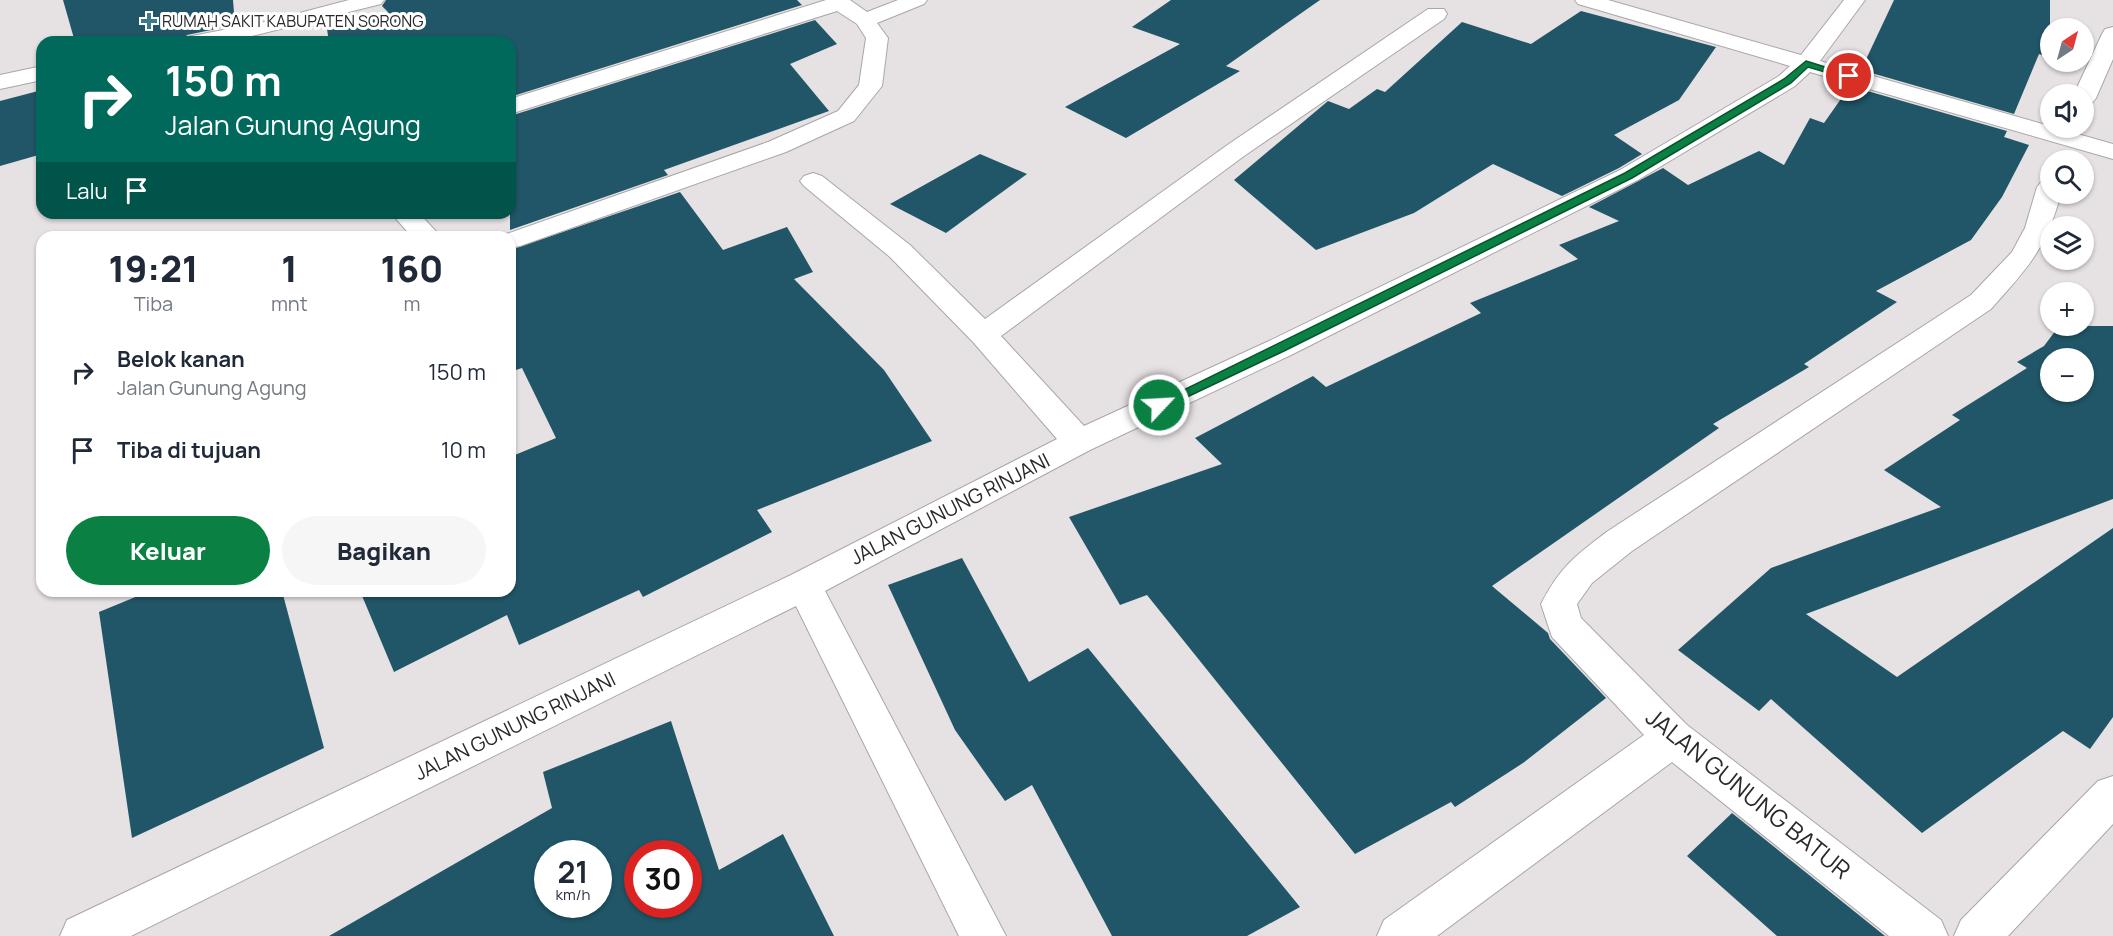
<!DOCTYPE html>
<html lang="id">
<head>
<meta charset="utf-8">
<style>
	body { margin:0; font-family:Manrope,sans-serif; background:#f6f6f7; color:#1f2937; height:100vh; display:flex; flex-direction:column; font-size:22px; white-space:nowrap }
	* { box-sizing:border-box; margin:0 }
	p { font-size:20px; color:#747a83 }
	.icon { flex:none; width:33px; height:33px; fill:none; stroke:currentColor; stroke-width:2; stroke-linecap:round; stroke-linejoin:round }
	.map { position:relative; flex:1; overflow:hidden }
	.panel { position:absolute; left:36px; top:231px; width:480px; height:366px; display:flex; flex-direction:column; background:#fff; border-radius:18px; box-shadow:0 2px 4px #0004 }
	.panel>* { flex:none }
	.banner { position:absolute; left:36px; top:36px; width:480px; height:183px; border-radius:18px; box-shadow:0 2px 4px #0004; background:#00695c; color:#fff; overflow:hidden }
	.needle { width:39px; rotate:36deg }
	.controls { position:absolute; left:2040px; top:18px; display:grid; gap:12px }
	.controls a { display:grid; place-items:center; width:54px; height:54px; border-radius:50%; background:#fff; box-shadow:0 2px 4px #0004; font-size:30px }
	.speed { position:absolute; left:534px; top:840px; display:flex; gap:12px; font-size:30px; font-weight:700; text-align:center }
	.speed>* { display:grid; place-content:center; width:78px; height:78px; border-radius:50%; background:#fff; box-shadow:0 2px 4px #0004; line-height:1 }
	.speed small { font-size:15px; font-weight:400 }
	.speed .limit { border:9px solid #d22; background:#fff; color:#111 }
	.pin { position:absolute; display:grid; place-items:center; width:51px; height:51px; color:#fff; margin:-26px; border:3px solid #fff; border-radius:50%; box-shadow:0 2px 6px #0007 }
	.me { position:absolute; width:66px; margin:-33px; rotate:65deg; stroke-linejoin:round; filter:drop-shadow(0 0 4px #0008) }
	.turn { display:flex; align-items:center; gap:21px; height:126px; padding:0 30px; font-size:27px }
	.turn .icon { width:78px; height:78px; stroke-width:2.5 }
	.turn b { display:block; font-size:42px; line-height:51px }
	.then { display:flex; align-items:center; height:57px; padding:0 30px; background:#0003; gap:12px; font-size:22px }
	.eta { display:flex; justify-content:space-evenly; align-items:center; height:102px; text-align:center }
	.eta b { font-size:36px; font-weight:800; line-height:42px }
	.action { display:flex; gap:12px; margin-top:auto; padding:12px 30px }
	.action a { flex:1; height:69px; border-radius:36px; background:#0b8043; color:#fff; font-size:24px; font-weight:800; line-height:69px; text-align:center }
	.action a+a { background:#f6f6f7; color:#1f2937 }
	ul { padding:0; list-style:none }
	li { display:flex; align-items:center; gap:18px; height:78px; padding:0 30px }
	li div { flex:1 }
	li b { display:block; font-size:22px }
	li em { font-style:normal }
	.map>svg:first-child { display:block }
	.building { fill:#205667; fill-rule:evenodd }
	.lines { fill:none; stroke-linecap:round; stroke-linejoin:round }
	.minor-casing { stroke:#aaa6a7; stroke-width:2 }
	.minor { fill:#fff; fill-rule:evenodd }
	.route { fill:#0b8043; stroke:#07532c; stroke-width:1.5 }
	.poi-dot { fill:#3b7a8f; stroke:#fff; stroke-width:2 }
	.labels { text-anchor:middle; stroke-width:6; stroke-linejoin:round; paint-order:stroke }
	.far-poi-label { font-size:16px; fill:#2a2829; stroke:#fff; text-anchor:start }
	.street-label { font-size:20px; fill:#2a2829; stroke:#fff }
	.near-street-label { font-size:24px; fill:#2a2829; stroke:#fff }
</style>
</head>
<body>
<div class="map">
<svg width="2113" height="936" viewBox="0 0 2113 936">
	<rect width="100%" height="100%" fill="#e6e1e3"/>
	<g class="building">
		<polygon points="63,0 233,0 235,25 187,35 182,42 75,42"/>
		<polygon points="386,0 797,0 802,5 510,97 510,42 329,42 327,29 388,12 382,6"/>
		<polygon points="1171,0 1320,0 1226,66 1240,71 1126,138 1065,107 1180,44 1132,27"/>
		<polygon points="1894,0 2050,0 2050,58 2039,54 2014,114 1861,70"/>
		<polygon points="1581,11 1716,47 1679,100 1614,135 1642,154 1619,168 1562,196 1493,164 1414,213 1316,250 1234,180 1328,101 1349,109 1377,89 1385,92 1462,22 1531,44"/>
		<polygon points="815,20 837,44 790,64 829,111 664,170 668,175 510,230 510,116"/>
		<polygon points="1850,86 2007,131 2004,137 2029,145 2002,197 1971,240 1876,291 1897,302 1804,364 1809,367 1713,424 1719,428 1492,586 1548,633 1550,639 1606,698 1523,763 1455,807 1451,802 1355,854 1147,595 1120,605 1069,517 1222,464 1195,438 1313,376 1326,387 1481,313 1470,303 1578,259 1559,245 1619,221 1589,207 1663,168 1688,185 1759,151 1784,165 1810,118 1824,123"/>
		<polygon points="42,90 42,154 0,166 0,101"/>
		<polygon points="980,154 1027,174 946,233 890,204"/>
		<polygon points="680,192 723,250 787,227 813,272 794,279 884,370 932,441 757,510 772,532 643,597 639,590 519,645 507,615 394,672 360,591 510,591 510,457 556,438 522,368 510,372 510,250"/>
		<path d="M2059 326H2113V499L1806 614 1897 677 2113 528V717L2090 749 2063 731 1922 833 1771 699 1759 711 1678 650 1771 568 1941 507 1884 470 1960 420 1952 415 2027 368 2017 362 2044 346ZM2050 358H2084V392H2050Z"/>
		<polygon points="962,558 1029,682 1088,648 1300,907 1247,936 1112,936 1032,785 1005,801 955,730 888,585"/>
		<polygon points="150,591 282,591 324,748 132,838 99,612"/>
		<path d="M671 721 719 870 783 834 834 936H329L552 808 543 772ZM548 854H598V904H548ZM638 854H688V904H638Z"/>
		<polygon points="1732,813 1885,936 1777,936 1687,856"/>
	</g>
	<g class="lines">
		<g class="minor-casing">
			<g id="minor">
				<polygon points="349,0 384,0 381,4 228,42 184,42 187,37 269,21"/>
				<polygon points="850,0 867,12 898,0 927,0 924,4 877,23 888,38 882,86 854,121 786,152 520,246 510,248 510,237 498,237 768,142 838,111 859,85 866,38 857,24 837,11 510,114 510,99 826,0"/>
				<polygon points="1575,0 1608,0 1801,55 1844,0 1865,0 1820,61 2113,144 2113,159 1810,72 1795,86 1638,180 1291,355 1090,450 825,591 1006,936 959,936 796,606 131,936 60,936 67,920 791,575 1057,439 973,342 890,257 804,186 800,181 804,176 813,173 822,176 910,245 985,319 1226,146 1428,9 1444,9 1447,14 1444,19 1244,156 1001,336 1084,426 1269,341 1620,170 1779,76 1790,66 1578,4"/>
				<polygon points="2113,27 2113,59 2096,98 2092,103 2084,105 2084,94 2074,94 2102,34 2105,29"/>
				<polygon points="42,66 42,80 0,89 0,75"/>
				<path d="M2050 179V194H2061C2045 250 2030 265 1991 309L1632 551 1592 583 1577 604 1581 618 1687 725 1941 920 1948 936H1889L1672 762 1437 936H1377L1384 920 1644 735 1552 637 1541 604C1560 567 1575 556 1608 531L1971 295 2012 252 2025 228 2037 187 2041 182Z"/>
				<polygon points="391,213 419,213 441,237 412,237"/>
				<polygon points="2113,776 2113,824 2008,936 1954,936 1961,920 2098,781"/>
			</g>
		</g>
		<use href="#minor" class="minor"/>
	</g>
	<polygon class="route" points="1806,61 1854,76 1849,79 1808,67 1791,83 1632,178 1284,351 1164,408 1155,408 1153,405 1625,173 1784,79"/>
	<path class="poi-dot" d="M146 12h6v6h6v6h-6v6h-6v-6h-6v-6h6z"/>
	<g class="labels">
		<g class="far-poi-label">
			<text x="162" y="27">RUMAH SAKIT KABUPATEN SORONG</text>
		</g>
		<g class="street-label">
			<text transform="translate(950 509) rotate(-27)" y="7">JALAN GUNUNG RINJANI</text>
			<text transform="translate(515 726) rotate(-26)" y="7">JALAN GUNUNG RINJANI</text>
		</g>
		<g class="near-street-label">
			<text transform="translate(1748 794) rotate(39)" y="8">JALAN GUNUNG BATUR</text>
		</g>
	</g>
</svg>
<div class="controls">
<a><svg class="needle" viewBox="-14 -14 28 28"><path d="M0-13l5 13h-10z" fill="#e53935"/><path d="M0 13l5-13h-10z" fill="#747a83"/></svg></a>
<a><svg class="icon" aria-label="sound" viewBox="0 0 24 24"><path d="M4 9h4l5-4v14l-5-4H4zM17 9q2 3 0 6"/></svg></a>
<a><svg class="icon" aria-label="search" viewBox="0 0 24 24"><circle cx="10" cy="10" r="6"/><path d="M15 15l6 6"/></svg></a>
<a><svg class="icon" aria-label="layers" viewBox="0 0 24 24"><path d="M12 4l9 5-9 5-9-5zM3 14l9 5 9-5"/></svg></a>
<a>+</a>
<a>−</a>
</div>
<div class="speed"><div>21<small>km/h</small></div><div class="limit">30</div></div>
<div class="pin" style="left:1849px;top:76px;background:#d93025"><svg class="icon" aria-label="arrive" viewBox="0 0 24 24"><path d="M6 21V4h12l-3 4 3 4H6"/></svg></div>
<svg class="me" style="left:1159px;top:405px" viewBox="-20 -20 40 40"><circle r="17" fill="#0b8043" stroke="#fff" stroke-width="3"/><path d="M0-11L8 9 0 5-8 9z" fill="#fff"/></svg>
<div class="banner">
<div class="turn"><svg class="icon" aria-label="right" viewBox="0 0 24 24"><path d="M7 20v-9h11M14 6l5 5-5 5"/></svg><div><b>150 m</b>Jalan Gunung Agung</div></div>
<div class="then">Lalu<svg class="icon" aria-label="arrive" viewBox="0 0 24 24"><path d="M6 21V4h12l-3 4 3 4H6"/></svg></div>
</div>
<section class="panel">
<div class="eta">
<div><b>19:21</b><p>Tiba</p></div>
<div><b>1</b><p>mnt</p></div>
<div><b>160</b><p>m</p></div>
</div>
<ul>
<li><svg class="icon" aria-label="right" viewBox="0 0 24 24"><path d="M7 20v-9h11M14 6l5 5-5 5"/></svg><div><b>Belok kanan</b><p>Jalan Gunung Agung</p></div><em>150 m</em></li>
<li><svg class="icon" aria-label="arrive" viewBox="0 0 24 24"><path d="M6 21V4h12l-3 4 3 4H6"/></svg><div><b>Tiba di tujuan</b></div><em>10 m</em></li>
</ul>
<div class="action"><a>Keluar</a><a>Bagikan</a></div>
</section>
</div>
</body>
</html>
